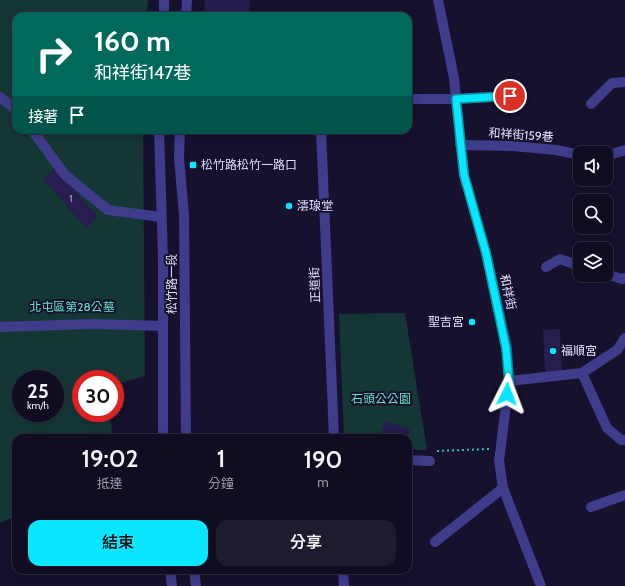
<!DOCTYPE html>
<html lang="zh-TW">
<head>
<meta charset="utf-8">
<style>
	body { margin:0; font-family:Cabin,"Noto Sans TC",sans-serif; background:#1e1b2f; color:#f1f3f6; height:100vh; display:flex; flex-direction:column; font-size:15px; white-space:nowrap }
	* { box-sizing:border-box; margin:0 }
	p { font-size:13px; color:#9c9ca5 }
	.icon { flex:none; width:22px; height:22px; fill:none; stroke:currentColor; stroke-width:2; stroke-linecap:round; stroke-linejoin:round }
	.map { position:relative; flex:1; overflow:hidden }
	.details { position:absolute; left:12px; top:434px; width:400px; height:140px; display:flex; flex-direction:column; background:#100d22; border-radius:12px; box-shadow:0 2px 10px #0003,0 0 0 1px #302d40 }
	.details>* { flex:none }
	.top-card { position:absolute; left:12px; top:12px; width:400px; height:122px; border-radius:12px; box-shadow:0 2px 10px #0003,0 0 0 1px #302d40; background:#00695c; color:#fff; overflow:hidden }
	.fabs { position:absolute; left:573px; top:146px; display:grid; gap:8px }
	.fabs a { display:grid; place-items:center; width:40px; height:40px; border-radius:8px; background:#100d22; box-shadow:0 2px 10px #0003,0 0 0 1px #302d40; font-size:20px }
	.speed { position:absolute; left:12px; top:370px; display:flex; gap:8px; font-size:20px; font-weight:700; text-align:center }
	.speed>* { display:grid; place-content:center; width:52px; height:52px; border-radius:50%; background:#100d22; box-shadow:0 2px 10px #0003,0 0 0 1px #302d40; line-height:1 }
	.speed small { font-size:10px; font-weight:400 }
	.speed .limit { border:6px solid #d22; background:#fff; color:#111 }
	.pin { position:absolute; display:grid; place-items:center; width:34px; height:34px; color:#fff; margin:-17px; border:2px solid #fff; border-radius:50%; box-shadow:0 1px 4px #0007 }
	.me { position:absolute; width:44px; margin:-22px; rotate:3deg; stroke-linejoin:round; filter:drop-shadow(0 0 3px #0008) }
	.turn { display:flex; align-items:center; gap:14px; height:84px; padding:0 16px; font-size:18px }
	.turn .icon { width:52px; height:52px; stroke-width:2.5 }
	.turn b { display:block; font-size:28px; line-height:34px }
	.then { display:flex; align-items:center; height:38px; padding:0 16px; background:#0003; gap:8px; font-size:15px }
	.eta { display:flex; justify-content:space-evenly; align-items:center; height:68px; text-align:center }
	.eta b { font-size:24px; font-weight:600; line-height:28px }
	.button { display:flex; gap:8px; margin-top:auto; padding:8px 16px }
	.button a { flex:1; height:46px; border-radius:12px; background:#09e6ff; color:#111; font-size:16px; font-weight:600; line-height:46px; text-align:center }
	.button a+a { background:#1e1b2f; color:#f1f3f6 }
	.map>svg:first-child { display:block }
	.green { fill:#143735; fill-rule:evenodd }
	.building { fill:#271d4e }
	.lines { fill:none; stroke-linecap:round; stroke-linejoin:round }
	.path { stroke:#2fc0b8; stroke-width:2; stroke-dasharray:2 3; stroke-linecap:butt }
	.minor { stroke:#3f3c8c; stroke-width:10 }
	.route-casing { stroke:#0696a6; stroke-width:10 }
	.route { stroke:#09e6ff; stroke-width:7 }
	.poi-dot { fill:#09e6ff; stroke:#16112d; stroke-width:1.5 }
	.labels { text-anchor:middle; stroke-width:4; stroke-linejoin:round; paint-order:stroke }
	.number-label { font-size:10px; fill:#b2add3 }
	.street-label { font-size:12px; fill:#e1ddff; stroke:#16112d }
	.poi-label { font-size:12px; fill:#e1ddff; stroke:#16112d; text-anchor:start }
	.park-label { font-size:12px; fill:#65e3c3; stroke:#16112d }
</style>
</head>
<body>
<div class="map">
<svg width="625" height="586" viewBox="0 0 625 586">
	<rect width="100%" height="100%" fill="#16112d"/>
	<g class="green">
		<path d="M0 0H148L147 16H16V130H143L145 376 117 384 115 391V379H81V413H110L112 433 109 438H16V516L0 523ZM21 379H55V413H21Z"/>
		<polygon points="405,313 427,450 408,450 408,438 344,438 339,314"/>
	</g>
	<g class="building">
		<polygon points="205,0 250,0 249,16 204,16"/>
		<polygon points="55,168 98,217 86,228 43,179"/>
		<polygon points="560,329 562,372 545,373 543,330"/>
		<polygon points="385,421 410,429 408,438 388,438 380,435"/>
	</g>
	<g class="lines">
		<polyline class="path" points="437,451 490,449"/>
		<g class="minor">
			<polyline points="438,0 454,78 464,175 486,253 507,348 509,381 499,461 503,488 541,586"/>
			<polyline points="164,16 164,0"/>
			<polyline points="186,16 187,0"/>
			<polyline points="0,97 16,110"/>
			<polyline points="408,99 456,99 509,96"/>
			<polyline points="591,104 612,83 625,82"/>
			<polyline points="32,130 65,175 108,210 161,217"/>
			<polyline points="159,130 163,259 163,438"/>
			<polyline points="180,130 179,158 184,215 186,438"/>
			<polyline points="321,130 334,438"/>
			<polyline points="460,145 513,146 556,150 580,155"/>
			<polyline points="606,156 625,150"/>
			<polyline points="546,267 560,259 580,266"/>
			<polyline points="606,274 622,279 625,278"/>
			<polyline points="0,327 93,324 163,326"/>
			<polyline points="582,373 607,428 621,440 625,440"/>
			<polyline points="509,381 582,373 617,350 625,338"/>
			<polyline points="408,460 430,461"/>
			<polyline points="591,507 625,495"/>
			<polyline points="435,542 503,488"/>
			<polyline points="170,570 172,586"/>
			<polyline points="194,570 196,586"/>
			<polyline points="343,570 344,586"/>
		</g>
	</g>
	<g class="lines">
		<g class="route-casing">
			<polyline id="route" points="507,394 509,381 506,348 486,253 464,175 456,99 510,96"/>
		</g>
		<use href="#route" class="route"/>
	</g>
	<g class="poi-dot">
		<rect x="189" y="161" width="8" height="8" rx="2"/>
		<circle cx="289" cy="206" r="4"/>
		<circle cx="472" cy="322" r="4"/>
		<circle cx="553" cy="351" r="4"/>
	</g>
	<g class="labels">
		<g class="number-label">
			<text x="71" y="202">1</text>
		</g>
		<g class="street-label">
			<text transform="translate(521 135) rotate(4)" y="4">和祥街159巷</text>
			<text transform="translate(172 284) rotate(-90)" y="4">松竹路一段</text>
			<text transform="translate(315 285) rotate(-92)" y="4">正道街</text>
			<text transform="translate(508 292) rotate(78)" y="4">和祥街</text>
		</g>
		<g class="poi-label">
			<text x="201" y="169">松竹路松竹一路口</text>
			<text x="297" y="210">澐瑔堂</text>
			<text x="464" y="326" text-anchor="end">聖吉宮</text>
			<text x="561" y="355">福順宮</text>
		</g>
		<g class="park-label">
			<text x="72" y="311">北屯區第28公墓</text>
			<text x="381" y="403">石頭公公園</text>
		</g>
	</g>
</svg>
<div class="fabs">
<a><svg class="icon" aria-label="sound" viewBox="0 0 24 24"><path d="M4 9h4l5-4v14l-5-4H4zM17 9q2 3 0 6"/></svg></a>
<a><svg class="icon" aria-label="search" viewBox="0 0 24 24"><circle cx="10" cy="10" r="6"/><path d="M15 15l6 6"/></svg></a>
<a><svg class="icon" aria-label="layers" viewBox="0 0 24 24"><path d="M12 4l9 5-9 5-9-5zM3 14l9 5 9-5"/></svg></a>
</div>
<div class="speed"><div>25<small>km/h</small></div><div class="limit">30</div></div>
<div class="pin" style="left:510px;top:96px;background:#d93025"><svg class="icon" aria-label="arrive" viewBox="0 0 24 24"><path d="M6 21V4h12l-3 4 3 4H6"/></svg></div>
<svg class="me" style="left:507px;top:394px" viewBox="-20 -20 40 40"><path d="M0-17L14 15 0 8-14 15z" fill="#09e6ff" stroke="#fff" stroke-width="4"/></svg>
<div class="top-card">
<div class="turn"><svg class="icon" aria-label="right" viewBox="0 0 24 24"><path d="M7 20v-9h11M14 6l5 5-5 5"/></svg><div><b>160 m</b>和祥街147巷</div></div>
<div class="then">接著<svg class="icon" aria-label="arrive" viewBox="0 0 24 24"><path d="M6 21V4h12l-3 4 3 4H6"/></svg></div>
</div>
<section class="details">
<div class="eta">
<div><b>19:02</b><p>抵達</p></div>
<div><b>1</b><p>分鐘</p></div>
<div><b>190</b><p>m</p></div>
</div>
<div class="button"><a>結束</a><a>分享</a></div>
</section>
</div>
</body>
</html>
